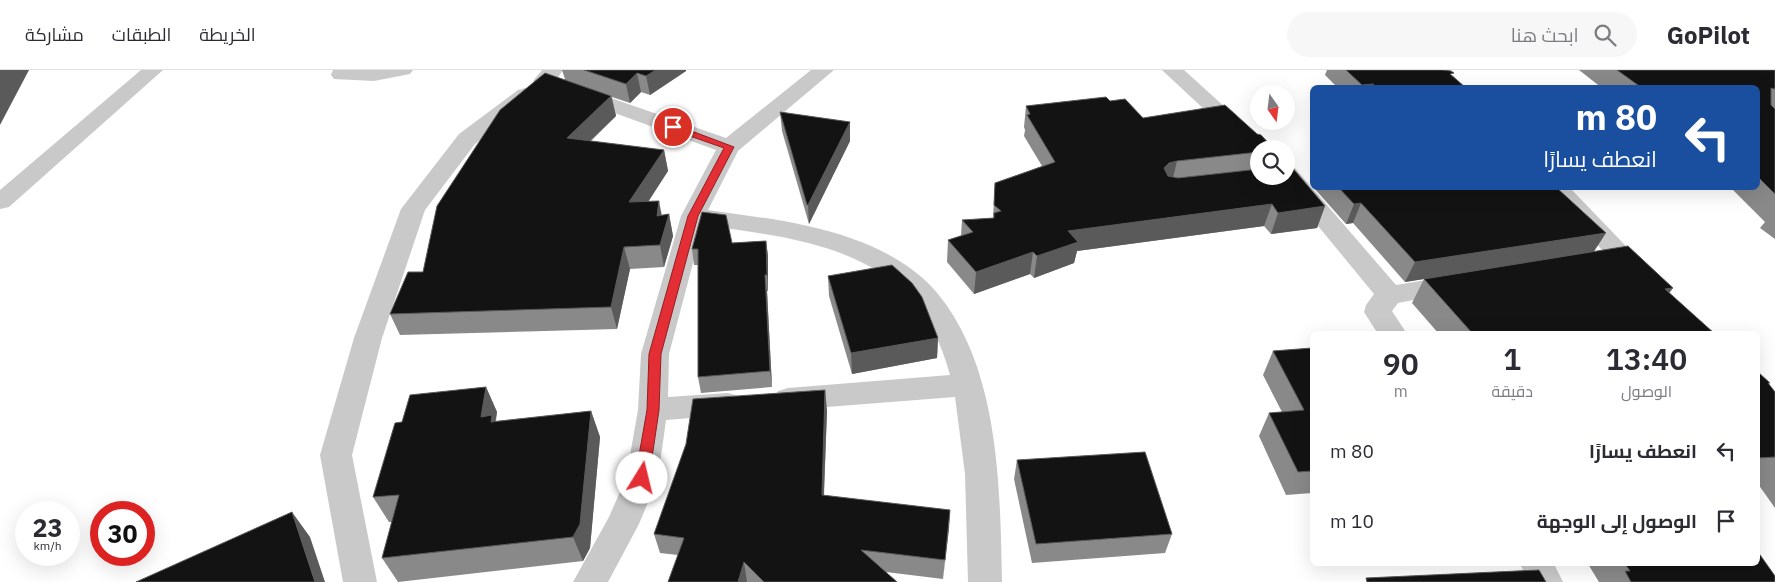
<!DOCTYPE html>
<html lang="ar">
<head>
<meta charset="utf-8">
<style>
	body { margin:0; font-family:"IBM Plex Sans",Cairo,sans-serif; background:#f7f7f7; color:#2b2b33; direction:rtl; height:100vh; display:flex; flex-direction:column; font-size:19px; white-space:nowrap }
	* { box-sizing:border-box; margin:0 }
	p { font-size:16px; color:#7c7c81 }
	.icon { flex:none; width:28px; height:28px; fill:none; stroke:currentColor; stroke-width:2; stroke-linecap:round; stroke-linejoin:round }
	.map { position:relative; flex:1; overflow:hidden; direction:ltr }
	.details { position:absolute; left:1310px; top:261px; width:450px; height:235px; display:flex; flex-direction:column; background:#fff; border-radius:8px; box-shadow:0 5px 20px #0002; direction:rtl }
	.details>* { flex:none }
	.hud { position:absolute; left:1310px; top:15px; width:450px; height:105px; border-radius:8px; box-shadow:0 5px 20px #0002; direction:rtl; background:#1a4fa0; color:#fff; overflow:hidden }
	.needle { width:32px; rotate:166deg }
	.tools { position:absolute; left:1250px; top:15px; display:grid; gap:10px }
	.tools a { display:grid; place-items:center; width:45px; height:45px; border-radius:50%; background:#fff; box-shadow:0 5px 20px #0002; font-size:25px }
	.speed { position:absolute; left:15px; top:431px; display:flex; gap:10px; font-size:25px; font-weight:700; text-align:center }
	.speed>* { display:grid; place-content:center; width:65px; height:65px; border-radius:50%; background:#fff; box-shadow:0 5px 20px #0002; line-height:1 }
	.speed small { font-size:12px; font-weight:400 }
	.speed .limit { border:8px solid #d22; background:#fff; color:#111 }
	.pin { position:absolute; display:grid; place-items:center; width:42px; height:42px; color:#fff; margin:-21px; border:2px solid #fff; border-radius:50%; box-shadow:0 1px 5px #0007 }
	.me { position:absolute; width:55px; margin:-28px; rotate:9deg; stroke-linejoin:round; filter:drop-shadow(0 0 4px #0008) }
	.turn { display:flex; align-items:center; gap:18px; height:105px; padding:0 20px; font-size:22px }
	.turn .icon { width:65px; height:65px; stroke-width:2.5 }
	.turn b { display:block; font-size:35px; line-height:42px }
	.eta { display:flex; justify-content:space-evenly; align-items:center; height:85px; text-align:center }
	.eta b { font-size:30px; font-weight:600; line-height:35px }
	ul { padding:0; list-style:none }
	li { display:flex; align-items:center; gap:15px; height:70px; padding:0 20px }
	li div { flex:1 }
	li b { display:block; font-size:19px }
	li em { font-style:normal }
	header { display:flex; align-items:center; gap:30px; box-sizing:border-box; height:70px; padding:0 25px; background:#fff; border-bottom:1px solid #e1e1e2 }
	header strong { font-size:24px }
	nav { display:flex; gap:28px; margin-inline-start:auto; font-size:18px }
	.search { width:350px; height:45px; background:#f7f7f7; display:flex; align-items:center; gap:12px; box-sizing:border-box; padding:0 18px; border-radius:28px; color:#7c7c81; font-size:19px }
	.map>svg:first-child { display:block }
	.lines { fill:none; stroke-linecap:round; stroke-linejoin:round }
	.street { fill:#c9c9c9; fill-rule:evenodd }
	.wall { fill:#898989 }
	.shaded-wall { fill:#5a5a5a }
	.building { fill:#131313; stroke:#5a5a5a }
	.route { fill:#e22e34; stroke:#931e22 }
</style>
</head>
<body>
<header>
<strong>GoPilot</strong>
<div class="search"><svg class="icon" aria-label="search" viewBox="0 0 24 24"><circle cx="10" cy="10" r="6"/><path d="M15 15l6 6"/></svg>ابحث هنا</div>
<nav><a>الخريطة</a><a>الطبقات</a><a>مشاركة</a></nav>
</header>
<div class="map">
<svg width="1775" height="512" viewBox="0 0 1775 512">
	<rect width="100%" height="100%" fill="#fff"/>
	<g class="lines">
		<g class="street">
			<polygon points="141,0 163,0 9,137 0,139 0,120"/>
			<polygon points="333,0 413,0 410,4 374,11 334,9 331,5"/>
			<path d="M542 0H563C556 11 549 19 536 15L533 11Z"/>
			<path d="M811 0H834L738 81 708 140C757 147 806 152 853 169 884 180 917 198 938 224 1000 300 1000 419 1002 512H968L965 404 955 327 788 340 778 337 773 329 778 321 788 318 950 305C918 181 811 170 703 155L669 284 668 327 728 323 738 326 743 334 738 342 728 345 666 350 658 408 639 454 608 512H573L609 447 626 408 638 340 641 284 681 146 716 80 571 27 567 23 571 19 578 17 585 19 726 68Z"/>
			<polygon points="1162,0 1184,0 1271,79 1259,79 1259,85 1252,84"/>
			<polygon points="525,18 532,20 536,24 532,28 475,74 425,140 382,268 352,385 377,512 343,512 320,385 354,268 401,139 459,64 518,20"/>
			<polygon points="1286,95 1294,97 1396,215 1456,205 1465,208 1469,214 1465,220 1398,233 1392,241 1407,264 1378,264 1364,242 1366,235 1374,224 1277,106 1286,106"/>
			<polygon points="1546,118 1570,118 1649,200 1653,206 1649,212 1640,215 1631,212"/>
			<polygon points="1520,494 1554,494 1563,512 1529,512"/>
		</g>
	</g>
	<g class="wall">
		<polygon points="562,0 686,0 686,1 650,25 641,22 630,33 612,27 616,46 591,71 664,80 668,101 648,131 662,146 669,144 673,166 664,197 630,199 617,259 400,265 390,244 423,202 565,9"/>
		<polygon points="1327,0 1443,0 1453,6 1466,18 1338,18 1325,5"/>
		<polygon points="1579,0 1775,0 1775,169 1760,158 1765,152 1731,118 1758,118 1758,18 1602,18"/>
		<polygon points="1110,31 1143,48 1259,79 1259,106 1325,136 1317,158 1271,164 1264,156 1077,181 1074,193 1034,208 1030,204 974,224 947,192 948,170 961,166 962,150 993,148 995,113 1042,96 1024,66 1025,60 1024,57 1026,36"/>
		<polygon points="780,42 850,52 850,71 809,154 782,61"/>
		<polygon points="1312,106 1312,116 1310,113"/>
		<polygon points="1314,118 1557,118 1594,182 1673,218 1669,223 1715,264 1439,264 1412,233 1424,209 1459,203 1405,212 1353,153 1346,154"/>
		<polygon points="766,171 768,186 768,221 767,221 772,317 701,323 698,307 698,195 694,195 692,179 732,173"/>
		<polygon points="828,206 938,268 937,288 852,304 829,226"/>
		<polygon points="1312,278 1312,423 1286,425 1259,366 1269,343 1282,342 1263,305 1273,281"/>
		<polygon points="1758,302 1775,322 1775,438 1758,414"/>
		<polygon points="486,317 497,342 496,351 591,341 600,367 590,478 583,491 398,512 382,488 392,452 389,452 373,427 402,352"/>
		<polygon points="827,340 824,426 950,440 943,509 886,502 897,512 748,512 678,485 660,483 654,464"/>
		<polygon points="1017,390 1172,464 1165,483 1032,493 1014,409"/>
		<polygon points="1588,494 1758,494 1775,512 1599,512"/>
	</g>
	<g class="shaded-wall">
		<polygon points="0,0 29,0 0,55"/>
		<polygon points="656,0 686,0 686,1 650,25 646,6"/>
		<polygon points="637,3 641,22 630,33 626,14"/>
		<polygon points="1373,14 1371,18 1361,18 1362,15"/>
		<polygon points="611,26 616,46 572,88 567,68"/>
		<polygon points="850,52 850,71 809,154 808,135"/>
		<polygon points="664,80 668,101 634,154 629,132"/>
		<polygon points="1177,91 1172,112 1164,98 1169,93"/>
		<polygon points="659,131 663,152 657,146"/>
		<polygon points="1361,133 1353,153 1346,154 1354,134"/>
		<polygon points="1272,134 1264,156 1077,181 1074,193 1034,208 1037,186 1068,161"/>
		<polygon points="1325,136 1317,158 1271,164 1278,143"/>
		<polygon points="669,144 673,166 664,197 660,175"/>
		<polygon points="1606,163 1593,183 1405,212 1415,192"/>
		<polygon points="766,171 768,186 768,221 767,205"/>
		<polygon points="624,177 630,199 617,259 611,237"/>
		<polygon points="1033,182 1030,204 974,224 976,202"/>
		<polygon points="765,205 767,221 772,317 770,301"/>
		<polygon points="1673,218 1655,241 1665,219"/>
		<polygon points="938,268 937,288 852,304 851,283"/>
		<polygon points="486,317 497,342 495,353 503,370 481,347"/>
		<polygon points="825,320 827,340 823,445 822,425"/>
		<polygon points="591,341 600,367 590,478 583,491 573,467"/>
		<polygon points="950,440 949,459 943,509 945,490"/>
		<polygon points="292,442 310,467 325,512 315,512"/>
		<polygon points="744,492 747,512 738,512"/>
	</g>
	<g class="building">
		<polygon points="584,0 656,0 646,6 637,3 626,14"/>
		<polygon points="1346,0 1443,0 1451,1 1454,3 1450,4 1466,18 1376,18 1373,14 1362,15"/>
		<polygon points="1617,0 1775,0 1775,19 1771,18 1771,35 1775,39 1775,124 1758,107 1758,18 1642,18"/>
		<polygon points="545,3 611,26 567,68 664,80 629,132 659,131 657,146 669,144 660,175 624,177 611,237 390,244 408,202 423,202 437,136 500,40"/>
		<polygon points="1106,27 1110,31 1125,29 1143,48 1225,35 1257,64 1261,65 1274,79 1259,79 1259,82 1177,91 1169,93 1164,98 1168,106 1178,108 1259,99 1259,106 1286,106 1286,96 1291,96 1325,136 1278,143 1272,134 1068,161 1078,172 1037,186 1033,182 976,202 948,170 973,162 962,150 994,148 994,143 1001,141 994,135 995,113 1055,92 1027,45 1030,44 1026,36"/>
		<polygon points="780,42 850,52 808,135 807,135"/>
		<polygon points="1339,118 1557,118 1606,163 1415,192 1361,133 1354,134"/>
		<polygon points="702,142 726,145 732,173 766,171 767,205 765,205 770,301 698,307 698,179 692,179"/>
		<polygon points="1628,176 1673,218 1665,219 1715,264 1473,264 1424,209"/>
		<polygon points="892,195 912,213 922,227 938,268 851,283 828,206"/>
		<polygon points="1312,278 1312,401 1298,402 1269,343 1304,340 1273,281"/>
		<polygon points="1758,302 1770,313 1768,313 1775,322 1775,387 1758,388"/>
		<polygon points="486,317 481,347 492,345 491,352 591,341 580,454 573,467 382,488 399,425 373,427 395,353 402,352 410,325"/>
		<polygon points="825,320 822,425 950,440 945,490 861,480 897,512 764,512 744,492 738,512 668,512 684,468 654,464 686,374 693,329"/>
		<polygon points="1145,382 1172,464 1036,474 1017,390"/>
		<polygon points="292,442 315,512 136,512"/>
		<polygon points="1758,482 1775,506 1775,512 1631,512 1625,501 1630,501 1625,494 1758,494"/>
		<polygon points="1539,500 1546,512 1367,512 1366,508"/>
	</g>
	<polygon class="route" points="673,54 734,77 698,146 661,284 659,340 649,408 647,412 642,413 637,412 635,408 647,340 649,284 688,146 724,78 670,59 670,55"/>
</svg>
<div class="tools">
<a><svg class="needle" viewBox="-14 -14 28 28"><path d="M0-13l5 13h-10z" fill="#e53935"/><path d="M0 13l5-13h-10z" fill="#7c7c81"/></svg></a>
<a><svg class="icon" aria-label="search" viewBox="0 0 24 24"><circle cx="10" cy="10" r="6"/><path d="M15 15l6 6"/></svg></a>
</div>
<div class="speed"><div>23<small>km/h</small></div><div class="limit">30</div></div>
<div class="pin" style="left:673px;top:57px;background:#d93025"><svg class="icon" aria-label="arrive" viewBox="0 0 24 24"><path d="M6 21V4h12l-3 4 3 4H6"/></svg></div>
<svg class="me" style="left:642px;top:408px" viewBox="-20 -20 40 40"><circle r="19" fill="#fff"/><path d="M0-13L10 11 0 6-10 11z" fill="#e22e34"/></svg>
<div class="hud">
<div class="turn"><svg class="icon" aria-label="left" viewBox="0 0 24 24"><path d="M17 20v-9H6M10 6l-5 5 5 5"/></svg><div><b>80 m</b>انعطف يسارًا</div></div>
</div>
<section class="details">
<div class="eta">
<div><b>13:40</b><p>الوصول</p></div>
<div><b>1</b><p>دقيقة</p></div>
<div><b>90</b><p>m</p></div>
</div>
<ul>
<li><svg class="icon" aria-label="left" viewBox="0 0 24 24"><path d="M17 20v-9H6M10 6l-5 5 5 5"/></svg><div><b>انعطف يسارًا</b></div><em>80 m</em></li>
<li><svg class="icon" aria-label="arrive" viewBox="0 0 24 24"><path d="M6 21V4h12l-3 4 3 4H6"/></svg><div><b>الوصول إلى الوجهة</b></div><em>10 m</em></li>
</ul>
</section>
</div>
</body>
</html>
